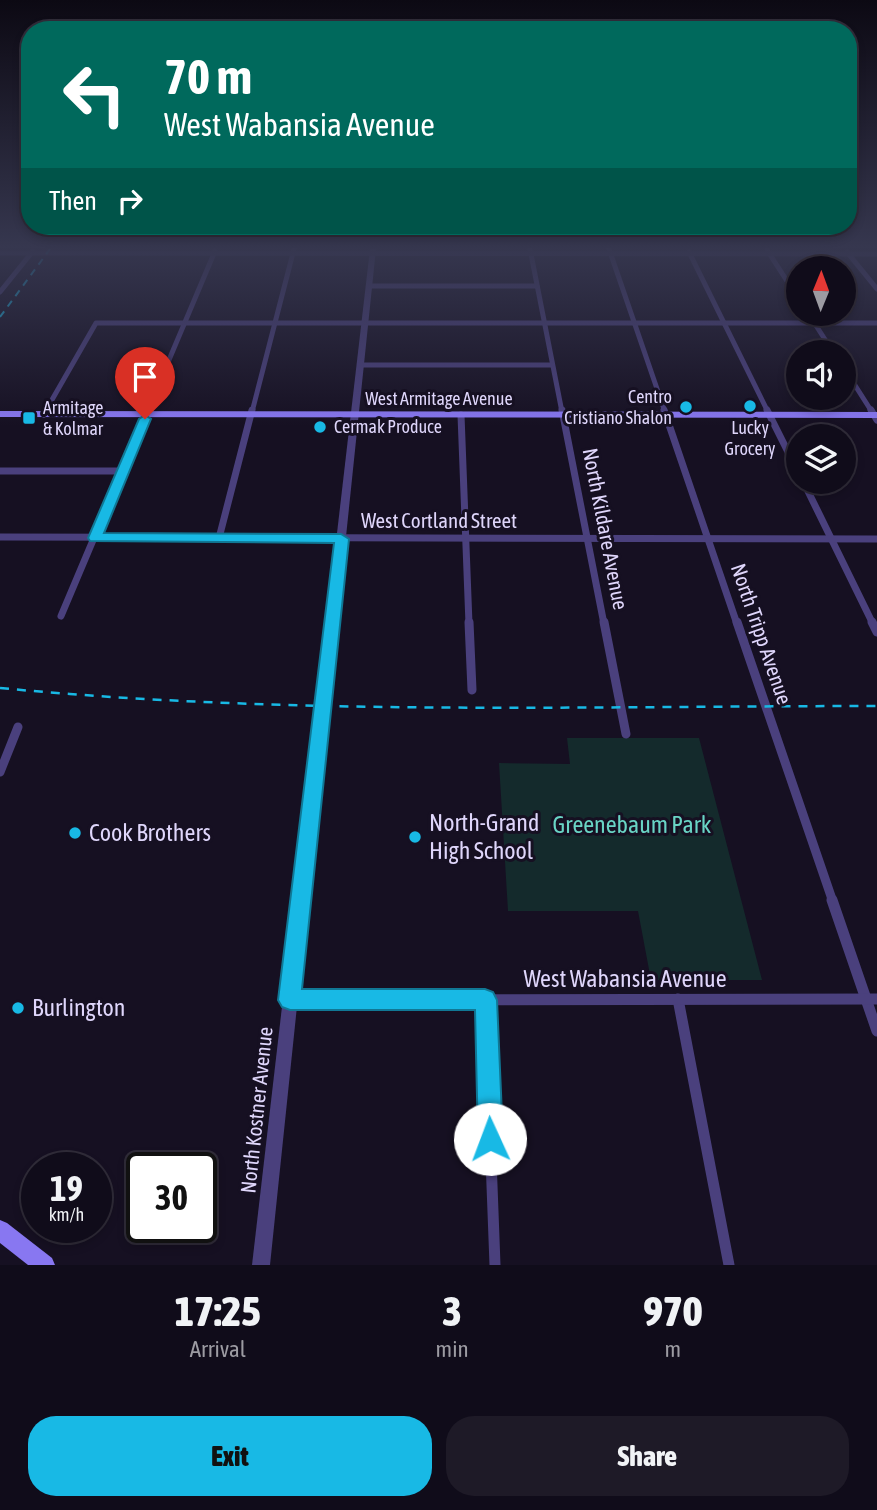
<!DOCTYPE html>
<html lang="en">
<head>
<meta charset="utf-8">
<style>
	body { margin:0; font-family:"Asap Condensed",sans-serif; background:#1e1a27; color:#f1f3f6; height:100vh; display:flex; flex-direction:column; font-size:26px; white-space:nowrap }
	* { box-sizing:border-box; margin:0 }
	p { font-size:23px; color:#9c9ba2 }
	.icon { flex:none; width:38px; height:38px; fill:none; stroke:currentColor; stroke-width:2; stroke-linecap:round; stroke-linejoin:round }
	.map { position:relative; height:1265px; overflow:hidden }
	.drawer { display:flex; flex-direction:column; background:#100c1a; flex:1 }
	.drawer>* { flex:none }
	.banner { position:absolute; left:21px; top:21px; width:836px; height:214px; border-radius:28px; box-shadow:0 4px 10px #0003,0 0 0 2px #302c39; background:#00695c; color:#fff; overflow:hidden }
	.needle { width:46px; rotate:1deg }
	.controls { position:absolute; left:786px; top:256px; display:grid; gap:14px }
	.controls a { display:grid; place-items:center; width:70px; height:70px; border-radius:50%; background:#100c1a; box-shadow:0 4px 10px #0003,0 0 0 2px #302c39; font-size:35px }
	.speed { position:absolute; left:21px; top:1152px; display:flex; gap:14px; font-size:35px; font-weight:700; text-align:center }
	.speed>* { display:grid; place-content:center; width:91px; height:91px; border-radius:50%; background:#100c1a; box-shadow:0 4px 10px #0003,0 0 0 2px #302c39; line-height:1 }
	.speed small { font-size:18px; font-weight:400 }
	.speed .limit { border:4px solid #111; border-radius:10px; background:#fff; color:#111 }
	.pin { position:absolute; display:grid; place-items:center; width:60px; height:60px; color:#fff; margin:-72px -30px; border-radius:50% 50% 50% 0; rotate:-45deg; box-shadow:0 0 7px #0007 }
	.pin .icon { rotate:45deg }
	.me { position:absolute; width:77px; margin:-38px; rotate:358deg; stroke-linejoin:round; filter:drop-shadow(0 0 5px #0008) }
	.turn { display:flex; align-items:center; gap:24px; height:147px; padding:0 28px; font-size:32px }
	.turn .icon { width:91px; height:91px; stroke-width:2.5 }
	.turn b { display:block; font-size:49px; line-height:60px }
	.then { display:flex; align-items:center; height:66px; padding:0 28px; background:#0003; gap:14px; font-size:26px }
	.eta { display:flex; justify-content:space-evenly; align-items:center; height:119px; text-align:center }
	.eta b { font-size:42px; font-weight:800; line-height:49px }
	.action { display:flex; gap:14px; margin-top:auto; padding:14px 28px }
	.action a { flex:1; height:80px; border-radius:28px; background:#18b9e5; color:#111; font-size:28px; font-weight:800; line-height:80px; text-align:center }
	.action a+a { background:#1e1a27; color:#f1f3f6 }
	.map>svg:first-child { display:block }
	.green { fill:#142a2c }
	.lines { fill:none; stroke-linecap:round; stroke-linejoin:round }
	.minor-far3 { stroke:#4a407d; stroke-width:5 }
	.minor-far2 { stroke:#4a407d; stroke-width:7 }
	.minor-far1 { stroke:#4a407d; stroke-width:9 }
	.minor { stroke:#4a407d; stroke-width:11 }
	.tertiary { fill:#4a407d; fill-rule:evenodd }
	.secondary { fill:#8877f1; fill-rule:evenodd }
	.rail-far1 { stroke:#18b9e5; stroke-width:2; stroke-dasharray:7 6; stroke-linecap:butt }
	.rail { stroke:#18b9e5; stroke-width:2.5; stroke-dasharray:9 8; stroke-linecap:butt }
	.route { fill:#18b9e5; stroke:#107895; stroke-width:2 }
	.poi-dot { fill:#18b9e5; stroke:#161022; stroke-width:2.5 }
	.labels { text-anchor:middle; stroke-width:6; stroke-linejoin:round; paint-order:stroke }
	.far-poi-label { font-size:18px; fill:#dfd6fb; stroke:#161022; text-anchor:start }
	.far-street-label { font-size:18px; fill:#dfd6fb; stroke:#161022 }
	.street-label { font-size:21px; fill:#dfd6fb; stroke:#161022 }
	.near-poi-label { font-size:24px; fill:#dfd6fb; stroke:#161022; text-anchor:start }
	.near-park-label { font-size:24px; fill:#69d4c5; stroke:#161022 }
	.near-street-label { font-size:24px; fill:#dfd6fb; stroke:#161022 }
</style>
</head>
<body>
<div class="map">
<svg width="877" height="1265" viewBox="0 0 877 1265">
	<rect width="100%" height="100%" fill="#161022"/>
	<polygon class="green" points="567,738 699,738 762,980 651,980 638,911 508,911 499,763 570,764"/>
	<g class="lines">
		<g class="minor-far3">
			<polyline points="530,249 562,412"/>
			<polyline points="609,249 665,412"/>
			<polyline points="767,250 798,298"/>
			<polyline points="689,252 768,412"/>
			<polyline points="847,252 877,289"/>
			<polyline points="0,253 877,254"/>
			<polyline points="369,286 537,286"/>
			<polyline points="0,292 33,251"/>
			<polyline points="808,313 833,352"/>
			<polyline points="360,365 552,365"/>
			<polyline points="844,368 872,412"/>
			<polyline points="45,412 96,323 877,323"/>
			<polyline points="147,412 215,251"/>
			<polyline points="252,412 294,249"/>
		</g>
		<g class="minor-far2">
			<polyline points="562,410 604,624"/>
			<polyline points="664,410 737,624"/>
			<polyline points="767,410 798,472"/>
			<polyline points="871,410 877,420"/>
			<polyline points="44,414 46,410"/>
			<polyline points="461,415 469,624"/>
			<polyline points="0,471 123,471"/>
			<polyline points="803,481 873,624"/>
			<polyline points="0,537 877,539"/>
			<polyline points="219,538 252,410"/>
			<polyline points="61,616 148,410"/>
		</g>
		<g class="minor-far1">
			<polyline points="469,622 472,690"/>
			<polyline points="604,622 626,734"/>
			<polyline points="737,622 833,902"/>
			<polyline points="872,622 877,632"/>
			<polyline points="0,772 18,727"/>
		</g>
		<g class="minor">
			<polyline points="832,900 877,1031"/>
			<polyline points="678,999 729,1265"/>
			<polyline points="290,1000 877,999"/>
			<polyline points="485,1000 495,1265"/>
		</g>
		<polygon class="tertiary" points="370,249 376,249 270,1265 252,1265"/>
		<g class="secondary">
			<polygon points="0,411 877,412 877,418 0,417"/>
			<polygon points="0,1220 7,1223 52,1258 55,1265 28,1265 0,1243"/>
		</g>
		<polyline class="rail-far1" points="0,317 50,249"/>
		<path class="rail" d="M0 688C291 716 585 706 877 706"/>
	</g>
	<linearGradient id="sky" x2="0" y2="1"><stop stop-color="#0c0913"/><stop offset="0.58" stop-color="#36374f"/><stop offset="1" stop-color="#36374f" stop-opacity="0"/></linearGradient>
	<rect width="877" height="426" fill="url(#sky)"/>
	<polygon class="route" points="145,415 151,419 104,533 341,534 349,539 302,989 485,989 493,992 497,1000 503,1139 499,1147 490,1151 482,1147 478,1139 475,1010 290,1010 282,1007 278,1000 334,543 90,541 88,538 139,419"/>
	<g class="poi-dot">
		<circle cx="750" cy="406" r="7"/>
		<circle cx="686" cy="407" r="7"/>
		<rect x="22" y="411" width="14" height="14" rx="3.5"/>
		<circle cx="320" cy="427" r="7"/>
		<circle cx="75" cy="833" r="7"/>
		<circle cx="415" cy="837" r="7"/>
		<circle cx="18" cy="1008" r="7"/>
	</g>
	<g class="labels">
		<g class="far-poi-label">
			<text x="672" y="403" text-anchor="end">Centro<tspan x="672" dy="21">Cristiano Shalon</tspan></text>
			<text x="43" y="414">Armitage<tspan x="43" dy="21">&amp; Kolmar</tspan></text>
			<text x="334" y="433">Cermak Produce</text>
			<text x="750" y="434" text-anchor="middle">Lucky<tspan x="750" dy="21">Grocery</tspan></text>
		</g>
		<g class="far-street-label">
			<text x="439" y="405">West Armitage Avenue</text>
		</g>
		<g class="street-label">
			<text x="439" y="528">West Cortland Street</text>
			<text transform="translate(605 529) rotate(79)" y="7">North Kildare Avenue</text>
			<text transform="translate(761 634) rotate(71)" y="7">North Tripp Avenue</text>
			<text transform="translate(257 1110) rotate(-84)" y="7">North Kostner Avenue</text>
		</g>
		<g class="near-poi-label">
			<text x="429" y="831">North-Grand<tspan x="429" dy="28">High School</tspan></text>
			<text x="89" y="841">Cook Brothers</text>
			<text x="32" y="1016">Burlington</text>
		</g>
		<g class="near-park-label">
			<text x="632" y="833">Greenebaum Park</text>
		</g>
		<g class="near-street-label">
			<text x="625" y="987">West Wabansia Avenue</text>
		</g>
	</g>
</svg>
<div class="controls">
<a><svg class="needle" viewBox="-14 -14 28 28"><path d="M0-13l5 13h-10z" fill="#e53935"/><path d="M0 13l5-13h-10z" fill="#9c9ba2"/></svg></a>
<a><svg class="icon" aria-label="sound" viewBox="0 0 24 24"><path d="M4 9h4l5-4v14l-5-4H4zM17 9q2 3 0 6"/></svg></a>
<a><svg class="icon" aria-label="layers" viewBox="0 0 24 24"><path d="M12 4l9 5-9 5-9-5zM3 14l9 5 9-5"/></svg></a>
</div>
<div class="speed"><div>19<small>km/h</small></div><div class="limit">30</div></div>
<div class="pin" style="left:145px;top:419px;background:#d93025"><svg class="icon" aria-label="arrive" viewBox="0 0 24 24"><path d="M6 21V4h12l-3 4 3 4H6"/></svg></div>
<svg class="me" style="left:490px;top:1139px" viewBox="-20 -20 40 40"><circle r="19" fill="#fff"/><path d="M0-13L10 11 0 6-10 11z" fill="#18b9e5"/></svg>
<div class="banner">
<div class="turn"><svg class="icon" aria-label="left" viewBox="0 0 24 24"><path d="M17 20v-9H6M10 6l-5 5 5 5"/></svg><div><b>70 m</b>West Wabansia Avenue</div></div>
<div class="then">Then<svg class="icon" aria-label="right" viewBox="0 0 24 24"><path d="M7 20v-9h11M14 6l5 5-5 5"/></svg></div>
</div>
</div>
<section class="drawer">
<div class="eta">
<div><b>17:25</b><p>Arrival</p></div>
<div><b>3</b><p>min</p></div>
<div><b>970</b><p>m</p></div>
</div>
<div class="action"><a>Exit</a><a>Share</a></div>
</section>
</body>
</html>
